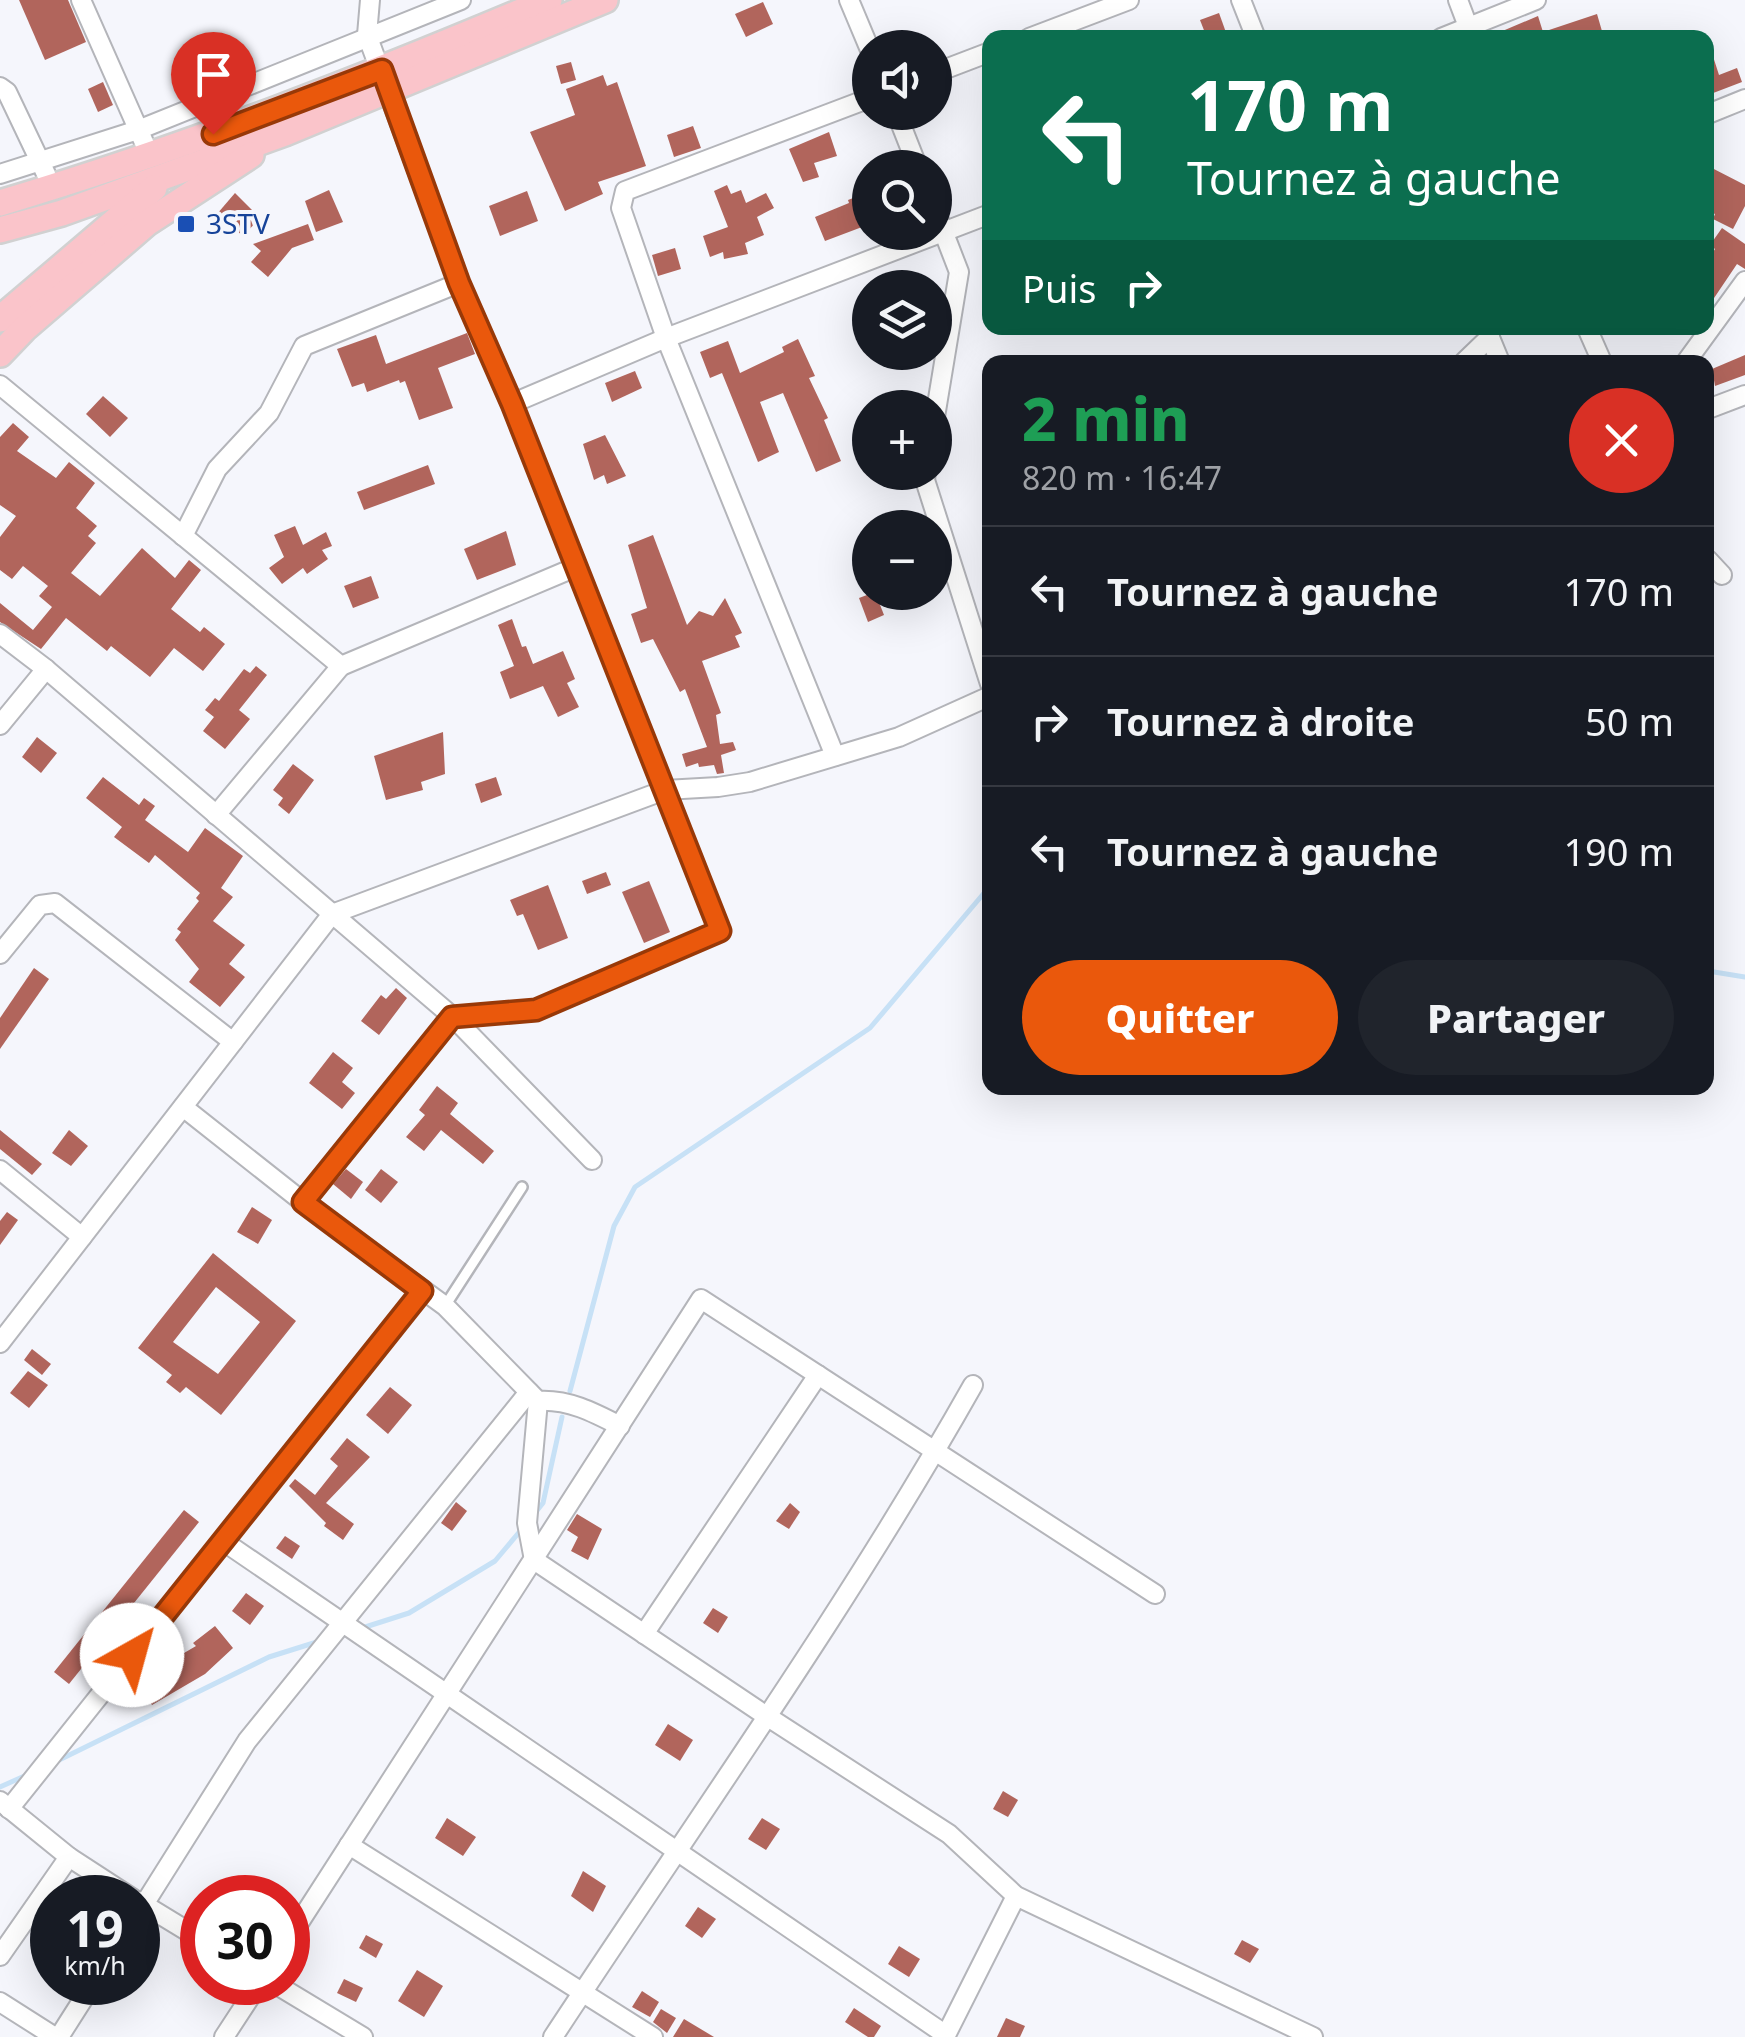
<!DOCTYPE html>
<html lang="fr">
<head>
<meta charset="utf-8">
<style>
	body { margin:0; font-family:"Noto Sans",sans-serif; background:#20242c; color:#f1f3f6; height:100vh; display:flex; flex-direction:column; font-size:38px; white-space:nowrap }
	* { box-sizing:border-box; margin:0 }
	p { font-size:32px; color:#9ea1a6 }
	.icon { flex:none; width:55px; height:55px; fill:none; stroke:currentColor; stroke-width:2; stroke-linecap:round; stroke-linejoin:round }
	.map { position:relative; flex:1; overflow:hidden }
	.side { position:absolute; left:982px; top:355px; width:732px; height:740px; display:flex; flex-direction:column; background:#171b24; border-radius:20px; box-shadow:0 10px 40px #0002 }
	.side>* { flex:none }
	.guide { position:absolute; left:982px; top:30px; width:732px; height:305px; border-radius:20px; box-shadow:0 10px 40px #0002; background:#0b6e4f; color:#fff; overflow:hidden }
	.controls { position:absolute; left:852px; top:30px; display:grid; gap:20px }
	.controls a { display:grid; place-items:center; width:100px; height:100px; border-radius:50%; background:#171b24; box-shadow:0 10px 40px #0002; font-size:50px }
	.speed { position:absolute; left:30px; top:1875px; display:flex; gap:20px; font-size:50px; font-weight:700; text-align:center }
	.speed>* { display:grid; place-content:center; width:130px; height:130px; border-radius:50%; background:#171b24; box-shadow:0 10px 40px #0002; line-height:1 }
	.speed small { font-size:25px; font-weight:400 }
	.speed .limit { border:15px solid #d22; background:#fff; color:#111 }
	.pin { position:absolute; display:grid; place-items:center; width:85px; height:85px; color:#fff; margin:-102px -42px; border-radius:50% 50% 50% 0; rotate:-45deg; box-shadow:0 0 10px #0007 }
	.pin .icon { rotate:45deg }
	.me { position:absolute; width:110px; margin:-55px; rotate:38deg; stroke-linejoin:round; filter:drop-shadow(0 0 8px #0008) }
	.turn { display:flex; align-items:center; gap:35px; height:210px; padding:0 40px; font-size:45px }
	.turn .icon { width:130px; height:130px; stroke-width:2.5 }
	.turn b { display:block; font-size:70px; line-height:85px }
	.then { display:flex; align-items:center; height:95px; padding:0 40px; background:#0003; gap:20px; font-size:38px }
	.round { display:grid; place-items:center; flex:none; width:105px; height:105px; border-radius:52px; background:#20242c }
	.headline { display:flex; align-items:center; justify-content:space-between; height:170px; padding:0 40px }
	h1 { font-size:60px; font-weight:800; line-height:75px; color:#1e9e55 }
	.action { display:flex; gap:20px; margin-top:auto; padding:20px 40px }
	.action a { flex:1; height:115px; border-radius:60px; background:#ea580c; color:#fff; font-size:40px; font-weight:800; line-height:115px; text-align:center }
	.action a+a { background:#20242c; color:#f1f3f6 }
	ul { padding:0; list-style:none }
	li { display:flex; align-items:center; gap:30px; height:130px; padding:0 40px; border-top:2px solid #363941 }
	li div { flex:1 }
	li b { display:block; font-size:38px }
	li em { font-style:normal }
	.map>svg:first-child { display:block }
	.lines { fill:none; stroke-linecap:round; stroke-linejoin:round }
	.stream { stroke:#c7e1f6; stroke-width:5 }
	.building { fill:#b1655c; fill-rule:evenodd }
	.lane-casing { stroke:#b4b5ba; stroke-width:14 }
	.street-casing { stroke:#b4b5ba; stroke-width:22 }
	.primary-casing { stroke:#d1d1d1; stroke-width:30 }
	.lane { stroke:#fff; stroke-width:9 }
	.street { stroke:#fff; stroke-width:18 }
	.primary { stroke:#fac4ca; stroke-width:25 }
	.route-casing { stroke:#983908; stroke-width:25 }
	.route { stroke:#ea580c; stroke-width:18 }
	.transit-dot { fill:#1a4fb4; stroke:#f5f6fc; stroke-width:4 }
	.labels { text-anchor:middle; stroke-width:8; stroke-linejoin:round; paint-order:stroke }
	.transit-label { font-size:28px; fill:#164399; stroke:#f5f6fc; text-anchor:start }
</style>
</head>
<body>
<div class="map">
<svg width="1745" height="2037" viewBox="0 0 1745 2037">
	<rect width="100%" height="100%" fill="#f5f6fc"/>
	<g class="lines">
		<g class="stream">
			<polyline points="1708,971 1745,977"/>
			<polyline points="570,1391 614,1226 635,1187 870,1028 990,886"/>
			<polyline points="535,1513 543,1503 562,1417"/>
			<polyline points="359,1629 409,1613 495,1561 521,1530"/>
			<polyline points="53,1763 269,1657 320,1641"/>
			<polyline points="0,1787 29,1774"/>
		</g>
	</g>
	<g class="building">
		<polygon points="19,0 68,0 86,42 45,60"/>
		<polygon points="763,2 773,24 746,37 735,14"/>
		<polygon points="1219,13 1228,38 1207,38 1200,20"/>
		<polygon points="1597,14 1604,38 1486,38 1538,16 1543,32"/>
		<polygon points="1710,47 1719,75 1737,68 1742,82 1708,95"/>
		<polygon points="234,55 240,72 214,81 208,65"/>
		<polygon points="571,62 576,80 561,84 556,66"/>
		<polygon points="603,75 607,86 617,82 646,166 598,182 603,194 565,211 530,132 575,115 566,89"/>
		<polygon points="103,82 113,105 98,112 88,89"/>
		<polygon points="693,126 701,148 674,157 667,135"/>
		<polygon points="829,132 837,156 814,163 819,177 803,182 789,149"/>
		<polygon points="1708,166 1745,185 1745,206 1733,229 1713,219 1715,214 1708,211"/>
		<polygon points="727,185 731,194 741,190 746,203 766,193 774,208 757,217 764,235 745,243 748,254 724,259 723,252 710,257 703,236 728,227 714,191"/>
		<polygon points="329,190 343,222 316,232 305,201"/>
		<polygon points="527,191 538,221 500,236 489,206"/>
		<polygon points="235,193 260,218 243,236 217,214"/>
		<polygon points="861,195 865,205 870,203 870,224 825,241 815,217 849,203 848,200"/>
		<polygon points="308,224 314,240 292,248 268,277 251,262 261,251 253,244"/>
		<polygon points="1722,228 1745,244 1745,269 1737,264 1708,307 1708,261 1715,249 1710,245"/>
		<polygon points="675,248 681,269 658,276 652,255"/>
		<polygon points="467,333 475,354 438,368 453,408 419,420 405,381 400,383 399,380 367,392 364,383 352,387 337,349 376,335 386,364"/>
		<polygon points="798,339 815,376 809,378 828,418 824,420 841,461 816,472 783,393 760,402 779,452 758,462 722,373 710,378 700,352 728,341 740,373 784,352 782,347"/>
		<polygon points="1745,355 1745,375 1715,386 1712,369"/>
		<polygon points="635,371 642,388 612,402 605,383"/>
		<polygon points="103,396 128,418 110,437 86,414"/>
		<polygon points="13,423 29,437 17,451 56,478 69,462 95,483 76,508 97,526 88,536 96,543 71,573 100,596 142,548 175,578 189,560 201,570 171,609 200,632 204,627 225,644 203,671 174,648 150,677 111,646 107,651 66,618 41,649 0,622 0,603 33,630 52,607 39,596 48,586 23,566 12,579 0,570 0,537 16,516 0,505 0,437"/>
		<polygon points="605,435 626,476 607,484 604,475 594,480 583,444"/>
		<polygon points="428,465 435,484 364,510 357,492"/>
		<polygon points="295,526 303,545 326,532 332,546 322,550 328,559 307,574 303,568 282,584 269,568 284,557 274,535"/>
		<polygon points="506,531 516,565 477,580 464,549"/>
		<polygon points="653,535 687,625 699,611 713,616 725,598 742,633 735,636 740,647 702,661 721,713 716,715 720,744 733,742 736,750 721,755 724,773 717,774 714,765 699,767 698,763 686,767 682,754 707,747 685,689 680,692 653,639 641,643 631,614 647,608 628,545"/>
		<polygon points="371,576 379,598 353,608 344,586"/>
		<polygon points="875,592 884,615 868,622 859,598"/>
		<polygon points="512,619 522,647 526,646 533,664 563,651 575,679 567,683 579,707 558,717 543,686 510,699 500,672 514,666 498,625"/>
		<polygon points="256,666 267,675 239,710 250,719 225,749 203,731 214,717 205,710 215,698 219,701 244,669 250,673"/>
		<polygon points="443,732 445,774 421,782 423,790 386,800 374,756"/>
		<polygon points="37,737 57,753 41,773 22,757"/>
		<polygon points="293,764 314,780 289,814 278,805 283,798 273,790"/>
		<polygon points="103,777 139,805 144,798 155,806 145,820 188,852 205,828 243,856 221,888 233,897 213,921 245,945 229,964 245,977 220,1007 189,982 199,969 175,940 181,932 177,929 199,901 196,898 200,893 155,855 149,863 114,837 122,827 86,798"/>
		<polygon points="496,777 502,795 481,803 475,784"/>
		<polygon points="606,872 611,885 587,894 582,881"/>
		<polygon points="649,881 670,932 644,943 622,892"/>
		<polygon points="548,885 568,938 538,950 523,914 517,916 510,900"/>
		<polygon points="34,968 49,979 0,1049 0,1018"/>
		<polygon points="396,988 407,998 379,1035 361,1021 381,995 386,999"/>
		<polygon points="333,1052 353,1068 342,1082 355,1093 342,1109 309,1083"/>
		<polygon points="437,1086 458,1103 450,1114 494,1151 483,1164 441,1130 424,1151 406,1137 425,1115 419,1110"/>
		<polygon points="0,1130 42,1164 32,1175 0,1149"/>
		<polygon points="69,1130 88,1146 71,1166 52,1153"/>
		<polygon points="346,1169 363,1182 351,1199 333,1184"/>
		<polygon points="381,1169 398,1182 381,1203 365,1190"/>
		<polygon points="252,1207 272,1220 258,1244 237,1232"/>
		<polygon points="7,1212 18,1220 0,1245 0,1221"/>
		<path d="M213 1253 296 1321 221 1415 186 1387 180 1393 166 1382 172 1375 138 1348ZM216 1287 260 1322 218 1374 173 1342Z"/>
		<polygon points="32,1349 51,1364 42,1375 24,1360"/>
		<polygon points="28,1371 48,1385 29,1408 10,1393"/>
		<polygon points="390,1387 412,1405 388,1434 366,1415"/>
		<polygon points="347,1438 370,1457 326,1503 354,1524 343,1540 324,1526 326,1523 289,1486 295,1479 315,1495 338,1466 330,1459"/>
		<polygon points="456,1502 467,1511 452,1531 441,1523"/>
		<polygon points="790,1503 800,1512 789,1529 776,1521"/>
		<polygon points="184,1510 199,1522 69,1684 54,1672"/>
		<polygon points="577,1514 602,1529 588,1560 571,1551 578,1537 567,1530"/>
		<polygon points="285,1536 300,1546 292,1559 276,1548"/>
		<polygon points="246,1593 264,1606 250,1625 232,1611"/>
		<polygon points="713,1608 728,1617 718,1633 703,1623"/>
		<polygon points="215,1626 233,1648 205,1674 152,1705 138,1680 196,1646 193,1643"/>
		<polygon points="668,1724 693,1740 680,1761 655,1745"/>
		<polygon points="1003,1791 1018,1800 1008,1817 993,1809"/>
		<polygon points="447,1818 476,1837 463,1856 435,1838"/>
		<polygon points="762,1818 780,1829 766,1850 748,1839"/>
		<polygon points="583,1871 606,1886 593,1912 571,1896"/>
		<polygon points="698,1907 716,1919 702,1938 685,1926"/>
		<polygon points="366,1935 383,1944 376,1958 359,1948"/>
		<polygon points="1242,1940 1259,1949 1250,1963 1234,1954"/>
		<polygon points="899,1946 920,1959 909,1977 888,1964"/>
		<polygon points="417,1970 443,1986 424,2017 398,2001"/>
		<polygon points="344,1979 363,1988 356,2002 337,1993"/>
		<polygon points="642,1991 659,2002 650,2017 632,2007"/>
		<polygon points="854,2008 881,2026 874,2037 868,2037 845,2022"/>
		<polygon points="661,2009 676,2018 667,2033 653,2022"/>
		<polygon points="1006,2018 1025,2026 1020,2037 997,2037"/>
		<polygon points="684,2019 714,2037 673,2037"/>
	</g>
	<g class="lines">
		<g class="lane-casing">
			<polyline id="lane" points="445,1306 522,1187"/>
		</g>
		<g class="street-casing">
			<g id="street">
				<polyline points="81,0 150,156"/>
				<polyline points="849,0 870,50"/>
				<polyline points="1241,0 1256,38"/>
				<polyline points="1458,0 1472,37"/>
				<polyline points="1029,38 1129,0"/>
				<polyline points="1441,38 1536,0"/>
				<polyline points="935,73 990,52"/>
				<polyline points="0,87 7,92 46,174"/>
				<polyline points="896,112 918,168"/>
				<polyline points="1708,114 1745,99"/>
				<polyline points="0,174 138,130 461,0"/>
				<polyline points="935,210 959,272 935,417"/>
				<polyline points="1486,328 1500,362"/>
				<polyline points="1587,328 1602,362"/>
				<polyline points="1464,362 1490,337"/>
				<polyline points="1686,362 1745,281"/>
				<polyline points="0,385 341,666 576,567"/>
				<polyline points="511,404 666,338 990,214"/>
				<polyline points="1708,409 1745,395"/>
				<polyline points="926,472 925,480 990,684"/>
				<polyline points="183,536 217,469 269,413 304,346 459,283"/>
				<polyline points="1708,560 1722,575"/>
				<polyline points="0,634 46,669 453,1017 592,1160"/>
				<polyline points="0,725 46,669"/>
				<polyline points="835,756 666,338 621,208 625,191 870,98"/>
				<polyline points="216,815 341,666"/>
				<polyline points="0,954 40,905 55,903 233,1042"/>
				<polyline points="183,1107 312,1209 445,1306 538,1401 527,1523 534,1560 768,1717 949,1834 1016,1896 1313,2037"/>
				<polyline points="0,1170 82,1237"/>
				<polyline points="303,1202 453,1017 536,1011 720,931 511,404 459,283 367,35 370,0"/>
				<polyline points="0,1343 332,914 665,790 718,787 750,782 899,737 990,696"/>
				<path d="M538 1401C568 1399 593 1412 620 1426"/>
				<polyline points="223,1541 946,2035"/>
				<polyline points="644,1634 818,1375"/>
				<polyline points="0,1801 69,1857 132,1898"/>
				<polyline points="9,1809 422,1291"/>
				<polyline points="349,1845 653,2037"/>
				<polyline points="138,1901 202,1940"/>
				<polyline points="138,1914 247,1741 529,1392"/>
				<polyline points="288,1940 701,1299 1155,1594"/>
				<polyline points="0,1956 69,1857"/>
				<polyline points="272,1982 363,2037"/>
				<polyline points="0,2002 55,2037"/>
				<polyline points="59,2037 94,1982"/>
				<polyline points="224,2037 260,1982"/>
				<path d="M553 2037C695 1821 846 1610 973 1385"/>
				<polyline points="945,2037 1016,1896"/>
			</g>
		</g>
		<g class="primary-casing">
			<g id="primary">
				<path d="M0 203C188 147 369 76 549 0"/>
				<polyline points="0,230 62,213 285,133 605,0"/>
				<polyline points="0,319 154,188"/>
				<polyline points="0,354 24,329 147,223 251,155"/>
			</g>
		</g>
		<use href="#lane" class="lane"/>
		<use href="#street" class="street"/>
		<use href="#primary" class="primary"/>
	</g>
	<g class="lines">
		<g class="route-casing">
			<polyline id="route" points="132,1655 422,1291 303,1202 452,1017 536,1010 720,931 512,404 459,283 382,70 213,134"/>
		</g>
		<use href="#route" class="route"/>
	</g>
	<rect class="transit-dot" x="176" y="214" width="20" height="20" rx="5"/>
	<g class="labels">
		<g class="transit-label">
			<text x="206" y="234">3STV</text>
		</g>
	</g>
</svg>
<div class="controls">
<a><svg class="icon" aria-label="sound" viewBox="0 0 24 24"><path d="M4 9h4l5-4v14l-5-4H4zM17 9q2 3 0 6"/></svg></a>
<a><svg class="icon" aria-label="search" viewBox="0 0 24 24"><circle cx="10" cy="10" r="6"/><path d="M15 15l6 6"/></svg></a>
<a><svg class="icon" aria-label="layers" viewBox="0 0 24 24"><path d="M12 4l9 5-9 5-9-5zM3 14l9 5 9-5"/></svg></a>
<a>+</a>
<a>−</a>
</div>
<div class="speed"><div>19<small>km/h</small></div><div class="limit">30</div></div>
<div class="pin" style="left:213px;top:134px;background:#d93025"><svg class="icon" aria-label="arrive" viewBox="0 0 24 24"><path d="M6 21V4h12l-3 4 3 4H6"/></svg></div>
<svg class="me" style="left:132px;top:1655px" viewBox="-20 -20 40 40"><circle r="19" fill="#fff"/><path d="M0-13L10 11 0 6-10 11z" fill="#ea580c"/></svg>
<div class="guide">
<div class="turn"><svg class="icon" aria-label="left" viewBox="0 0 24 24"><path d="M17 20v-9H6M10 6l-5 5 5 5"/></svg><div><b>170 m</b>Tournez à gauche</div></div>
<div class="then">Puis<svg class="icon" aria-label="right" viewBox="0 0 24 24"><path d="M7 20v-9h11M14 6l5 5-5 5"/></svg></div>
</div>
<section class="side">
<div class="headline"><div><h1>2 min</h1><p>820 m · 16:47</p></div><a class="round" style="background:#d93025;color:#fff"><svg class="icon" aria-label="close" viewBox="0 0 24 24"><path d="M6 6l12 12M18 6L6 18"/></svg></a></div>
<ul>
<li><svg class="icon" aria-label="left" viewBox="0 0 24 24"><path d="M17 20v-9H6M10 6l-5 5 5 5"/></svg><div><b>Tournez à gauche</b></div><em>170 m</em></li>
<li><svg class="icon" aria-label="right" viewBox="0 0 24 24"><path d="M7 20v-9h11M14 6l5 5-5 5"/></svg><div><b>Tournez à droite</b></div><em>50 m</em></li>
<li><svg class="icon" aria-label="left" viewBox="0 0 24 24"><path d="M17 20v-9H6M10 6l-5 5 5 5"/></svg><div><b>Tournez à gauche</b></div><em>190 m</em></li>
</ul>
<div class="action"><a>Quitter</a><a>Partager</a></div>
</section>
</div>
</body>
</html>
